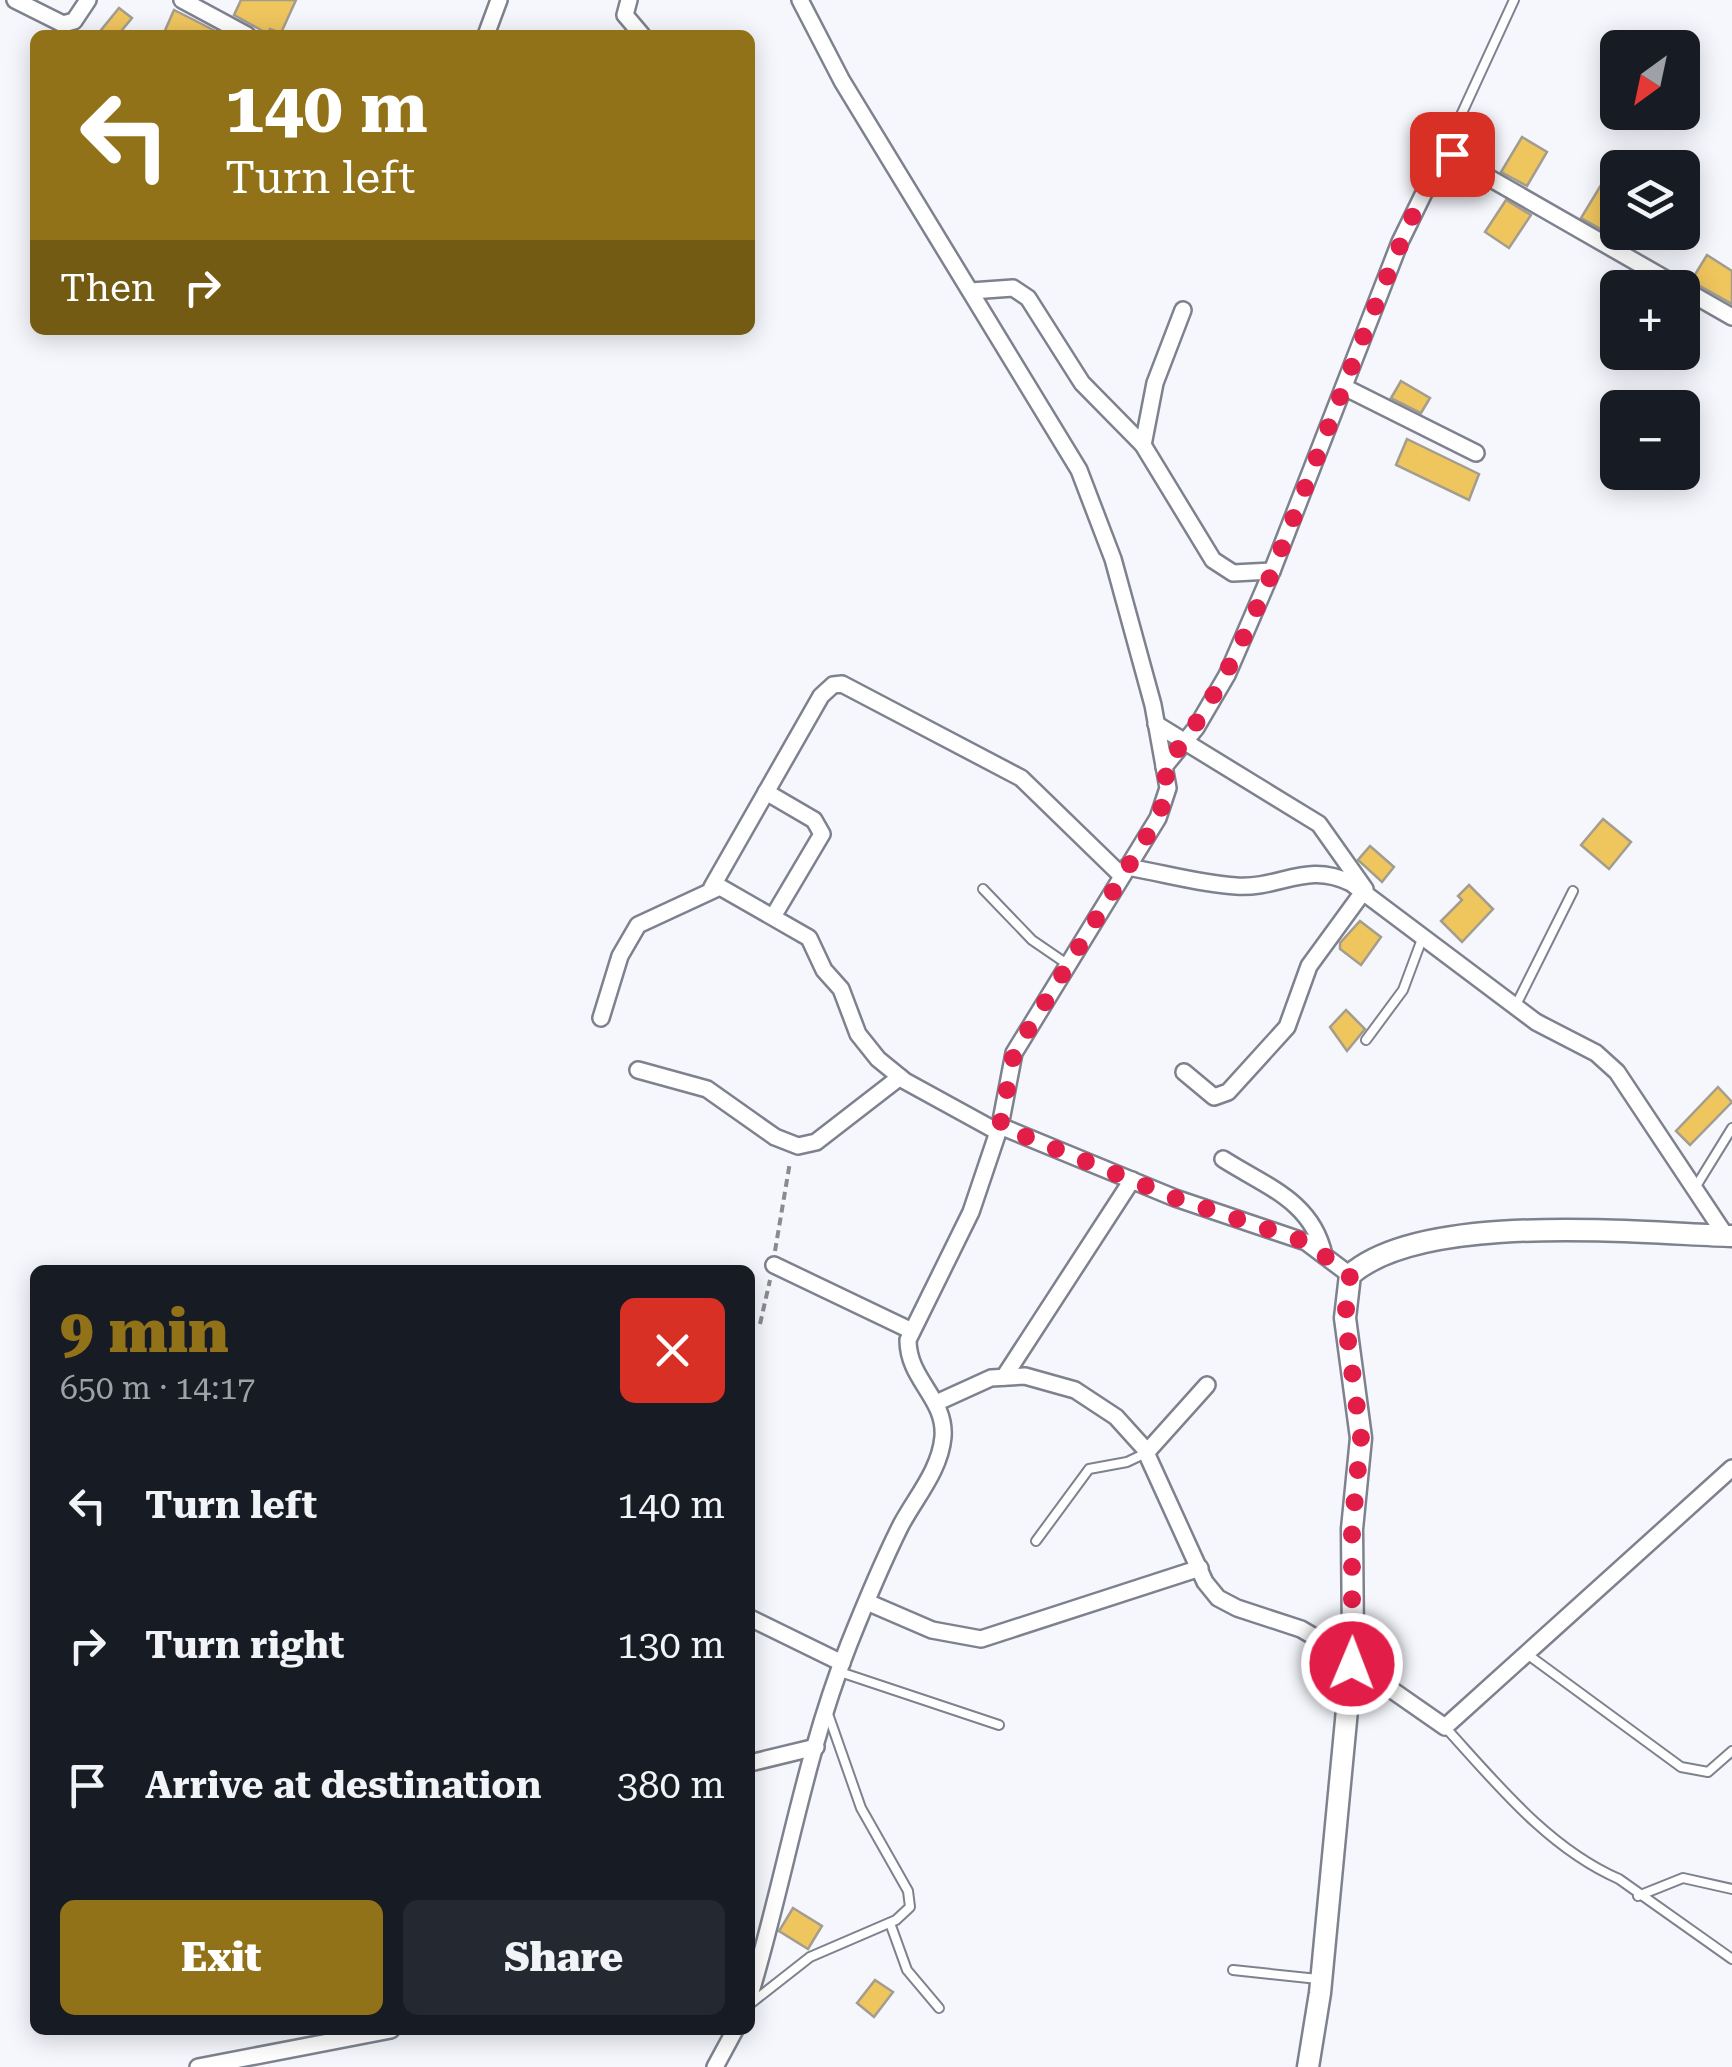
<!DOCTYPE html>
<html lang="en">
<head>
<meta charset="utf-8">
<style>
	body { margin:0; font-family:"Roboto Serif",serif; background:#242831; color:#f1f3f6; height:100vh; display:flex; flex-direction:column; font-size:38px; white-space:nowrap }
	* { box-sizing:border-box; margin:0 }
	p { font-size:32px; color:#9ea1a6 }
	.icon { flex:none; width:55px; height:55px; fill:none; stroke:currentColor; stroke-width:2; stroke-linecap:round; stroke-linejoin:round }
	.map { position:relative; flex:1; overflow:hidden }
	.side { position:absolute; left:30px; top:1265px; width:725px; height:770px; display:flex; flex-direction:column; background:#171b24; border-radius:15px; box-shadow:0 5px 25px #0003 }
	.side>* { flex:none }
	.top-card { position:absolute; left:30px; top:30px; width:725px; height:305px; border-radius:15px; box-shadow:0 5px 25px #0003; background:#927218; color:#fff; overflow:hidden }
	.needle { width:65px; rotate:213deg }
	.fabs { position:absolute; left:1600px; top:30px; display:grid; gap:20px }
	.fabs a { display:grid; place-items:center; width:100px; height:100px; border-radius:15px; background:#171b24; box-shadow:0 5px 25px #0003; font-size:50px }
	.pin { position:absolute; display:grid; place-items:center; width:85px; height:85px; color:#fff; margin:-42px; border-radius:20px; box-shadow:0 5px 15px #0006 }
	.me { position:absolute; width:110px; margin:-55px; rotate:1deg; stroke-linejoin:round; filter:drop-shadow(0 0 8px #0008) }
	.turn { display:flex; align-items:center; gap:35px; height:210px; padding:0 30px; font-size:45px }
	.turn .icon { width:130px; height:130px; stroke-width:2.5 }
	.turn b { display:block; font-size:70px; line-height:85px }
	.then { display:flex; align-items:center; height:95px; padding:0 30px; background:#0003; gap:20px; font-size:38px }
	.round { display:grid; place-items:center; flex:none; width:105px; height:105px; border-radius:15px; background:#242831 }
	.head { display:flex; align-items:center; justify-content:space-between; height:170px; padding:0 30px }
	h1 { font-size:60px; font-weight:800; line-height:75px; color:#927218 }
	.cta { display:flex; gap:20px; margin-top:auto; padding:20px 30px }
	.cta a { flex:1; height:115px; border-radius:15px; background:#927218; color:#fff; font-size:40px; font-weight:800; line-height:115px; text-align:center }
	.cta a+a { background:#242831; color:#f1f3f6 }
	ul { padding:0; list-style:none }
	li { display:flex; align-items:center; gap:30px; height:140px; padding:0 30px }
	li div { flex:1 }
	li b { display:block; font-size:38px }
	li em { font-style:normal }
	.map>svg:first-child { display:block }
	.building { fill:#efc55e; stroke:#a39d90; stroke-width:2.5 }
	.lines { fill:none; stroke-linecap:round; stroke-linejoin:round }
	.service-casing { stroke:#7e828e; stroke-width:12 }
	.minor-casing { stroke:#7e828e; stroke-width:20 }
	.tertiary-casing { stroke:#7e828e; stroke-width:25 }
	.path { stroke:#898b91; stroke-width:4; stroke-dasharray:8 5; stroke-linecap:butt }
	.service { stroke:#fff; stroke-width:8 }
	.minor { stroke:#fff; stroke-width:15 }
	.tertiary { stroke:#fff; stroke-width:20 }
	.route { stroke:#e11d48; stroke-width:18; stroke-dasharray:0 32.4 }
</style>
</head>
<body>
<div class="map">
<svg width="1732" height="2067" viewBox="0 0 1732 2067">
	<rect width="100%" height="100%" fill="#f5f7fd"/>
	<g class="building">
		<polygon points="241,0 296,0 281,33 270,29 268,34 234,15"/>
		<polygon points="119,8 132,18 118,35 97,35"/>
		<polygon points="174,10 194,20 223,35 163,35"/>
		<polygon points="1522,137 1547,152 1527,186 1501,172"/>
		<polygon points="1601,185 1618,196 1618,217 1608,233 1581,218"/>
		<polygon points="1506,200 1531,215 1509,248 1485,232"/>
		<polygon points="1707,255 1732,271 1732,304 1691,281"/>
		<polygon points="1401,381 1430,398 1421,413 1391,398"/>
		<polygon points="1407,439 1479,474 1469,500 1396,465"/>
		<polygon points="1603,819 1631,842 1609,869 1581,845"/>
		<polygon points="1370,846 1394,867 1382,882 1358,860"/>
		<polygon points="1469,885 1493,909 1462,942 1441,921 1462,900 1458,896"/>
		<polygon points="1360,921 1381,937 1361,965 1340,949 1340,943"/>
		<polygon points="1346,1010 1365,1029 1347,1051 1330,1027"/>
		<polygon points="1718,1087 1732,1102 1690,1145 1676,1131"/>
		<polygon points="793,1908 822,1926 808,1949 779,1931"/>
		<polygon points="875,1980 893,1992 874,2017 857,2003"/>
	</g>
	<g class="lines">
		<g class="service-casing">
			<g id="service">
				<polyline points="1444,152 1514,0"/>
				<polyline points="983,889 1032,940 1067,964"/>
				<polyline points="1515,1007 1573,891"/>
				<polyline points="1366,1040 1403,990 1422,939"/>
				<polyline points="1695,1188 1732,1128"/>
				<polyline points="1036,1541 1089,1469 1127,1462 1146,1453"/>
				<polyline points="1527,1654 1681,1767 1708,1772 1732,1751"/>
				<polyline points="840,1672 999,1725"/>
				<path d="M1445 1727C1496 1783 1548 1848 1619 1879L1732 1959"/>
				<polyline points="1638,1896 1683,1878 1732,1889"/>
				<polyline points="890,1923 907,1970 939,2008"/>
				<polyline points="1233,1970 1318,1979"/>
				<polyline points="750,2004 810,1957 896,1920 910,1907 908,1891 861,1808 827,1711"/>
			</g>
		</g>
		<g class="minor-casing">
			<g id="minor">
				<polyline points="15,0 63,24 74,21 88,0"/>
				<polyline points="182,0 247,35"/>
				<polyline points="629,0 625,15 642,35"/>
				<polyline points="486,35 499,0"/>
				<polyline points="971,291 1013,288 1028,298 1082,383 1143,445 1213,560 1233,573 1272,571"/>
				<polyline points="1344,387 1476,453"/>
				<polyline points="1143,445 1155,383 1183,310"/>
				<polyline points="1156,724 1319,824 1365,889"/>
				<polyline points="1164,767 1196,728 1227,675 1272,571 1400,242 1444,152 1732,317"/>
				<polyline points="766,792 814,820 822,834 774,915"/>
				<path d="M1127 867C1163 873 1201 884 1236 886 1281 889 1306 861 1351 883L1536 1022 1596 1053 1617 1072 1726 1236"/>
				<polyline points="712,887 821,696 833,685 842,684 1021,778 1122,876"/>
				<polyline points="601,1018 620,956 638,925 720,887 809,938 824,970 841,989 858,1034 878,1059 905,1081 998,1132"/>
				<polyline points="638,1070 707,1089 775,1137 798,1146 816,1142 900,1077"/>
				<polyline points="1184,1072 1214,1097 1228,1092 1287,1027 1309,966 1363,892"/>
				<polyline points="1000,1126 1175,1198 1306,1242 1350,1275"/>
				<path d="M1223 1159C1267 1187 1312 1201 1324 1255"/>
				<polyline points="774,1265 912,1331"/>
				<polyline points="1004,1377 1132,1180"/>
				<polyline points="936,1403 991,1378 1025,1376 1075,1390 1116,1417 1144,1448 1205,1582 1218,1598 1237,1608 1301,1629 1320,1640 1445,1727 1732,1468"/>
				<polyline points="1146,1453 1207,1385"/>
				<polyline points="867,1602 932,1630 981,1639 1200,1568"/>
				<polyline points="750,1618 842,1663"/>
				<polyline points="750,1763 816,1747"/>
				<path d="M750 1995C785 1879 804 1757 849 1644 865 1604 882 1563 901 1525 916 1497 940 1470 943 1437 946 1398 908 1380 908 1340L971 1212 1000 1126 1014 1053 1158 818 1168 788 1153 705 1113 559 1079 470 842 81 800 0"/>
				<polyline points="198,2067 391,2030"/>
				<polyline points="715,2067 735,2030"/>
			</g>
		</g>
		<g class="tertiary-casing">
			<path id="tertiary" d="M1308 2067 1320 1993 1353 1647 1352 1529 1361 1438 1345 1318 1350 1275C1423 1211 1637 1233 1732 1236"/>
		</g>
		<g class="path">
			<polyline points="775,1251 790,1162"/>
			<polyline points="760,1324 770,1280"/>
		</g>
		<use href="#service" class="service"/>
		<use href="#minor" class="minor"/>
		<use href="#tertiary" class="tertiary"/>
	</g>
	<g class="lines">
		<path class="route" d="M1352 1664V1528L1361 1438 1345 1318 1350 1275 1306 1242 1175 1198 1000 1126 1014 1053 1158 818 1168 788 1164 767C1232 684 1268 583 1307 483 1349 374 1389 265 1438 159L1444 152 1452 154"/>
	</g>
</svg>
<div class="fabs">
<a><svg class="needle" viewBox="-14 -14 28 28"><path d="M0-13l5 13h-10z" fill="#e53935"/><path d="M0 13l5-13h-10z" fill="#9ea1a6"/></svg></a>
<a><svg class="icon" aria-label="layers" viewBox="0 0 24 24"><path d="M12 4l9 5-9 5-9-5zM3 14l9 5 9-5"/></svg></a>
<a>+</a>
<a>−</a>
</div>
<div class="pin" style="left:1452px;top:154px;background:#d93025"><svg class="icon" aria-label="arrive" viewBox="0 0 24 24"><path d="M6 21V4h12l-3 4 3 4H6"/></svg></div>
<svg class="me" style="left:1352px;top:1664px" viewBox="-20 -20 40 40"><circle r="17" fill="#e11d48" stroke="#fff" stroke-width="3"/><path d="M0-11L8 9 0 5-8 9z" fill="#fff"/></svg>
<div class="top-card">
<div class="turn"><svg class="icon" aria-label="left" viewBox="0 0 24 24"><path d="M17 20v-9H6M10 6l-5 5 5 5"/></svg><div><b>140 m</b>Turn left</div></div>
<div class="then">Then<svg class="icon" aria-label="right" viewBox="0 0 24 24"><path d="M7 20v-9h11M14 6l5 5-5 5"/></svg></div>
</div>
<section class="side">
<div class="head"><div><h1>9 min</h1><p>650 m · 14:17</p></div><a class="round" style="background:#d93025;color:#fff"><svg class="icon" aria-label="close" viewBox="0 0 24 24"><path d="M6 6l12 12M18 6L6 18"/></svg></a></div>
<ul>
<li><svg class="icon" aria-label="left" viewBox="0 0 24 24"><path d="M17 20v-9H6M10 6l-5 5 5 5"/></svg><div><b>Turn left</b></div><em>140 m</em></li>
<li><svg class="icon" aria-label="right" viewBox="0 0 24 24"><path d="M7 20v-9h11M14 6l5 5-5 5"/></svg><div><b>Turn right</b></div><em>130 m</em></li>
<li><svg class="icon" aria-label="arrive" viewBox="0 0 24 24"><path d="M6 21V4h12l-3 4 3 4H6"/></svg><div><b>Arrive at destination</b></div><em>380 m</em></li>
</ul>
<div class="cta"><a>Exit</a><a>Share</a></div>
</section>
</div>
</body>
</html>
